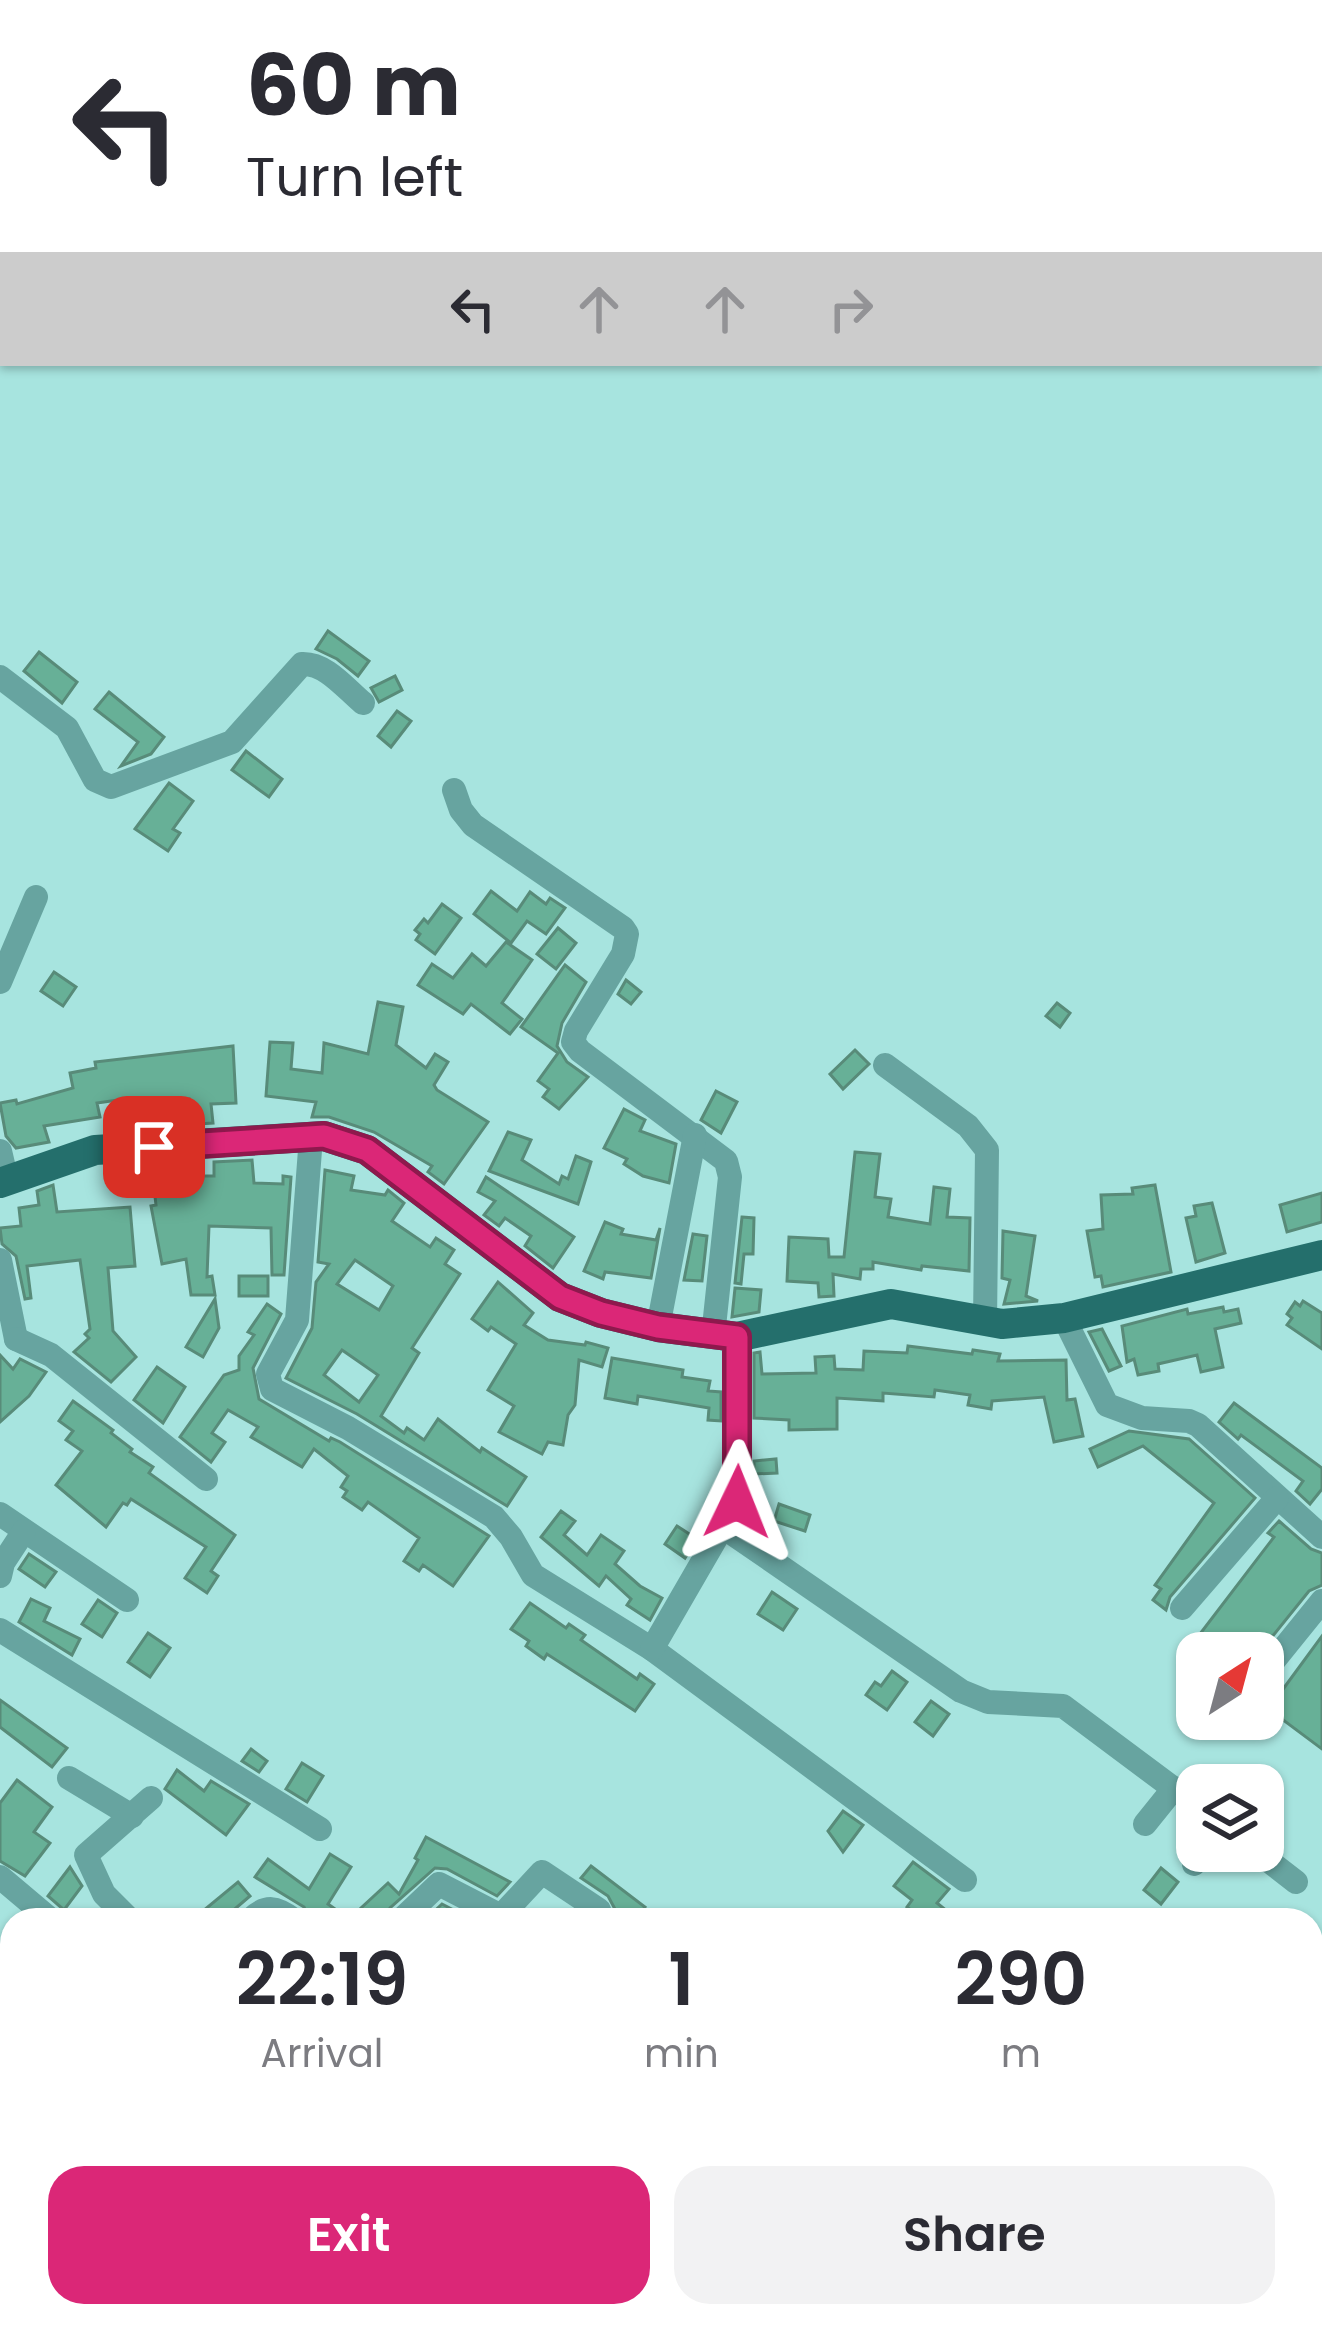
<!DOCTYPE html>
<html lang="en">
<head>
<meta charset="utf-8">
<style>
	body { margin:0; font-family:Poppins,sans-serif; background:#f2f2f3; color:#2b2b33; height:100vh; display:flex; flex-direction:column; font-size:45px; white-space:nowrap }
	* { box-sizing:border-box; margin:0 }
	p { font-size:39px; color:#7c7c81 }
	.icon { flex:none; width:66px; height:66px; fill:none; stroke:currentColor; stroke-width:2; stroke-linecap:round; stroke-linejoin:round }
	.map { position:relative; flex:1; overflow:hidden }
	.side { position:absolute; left:0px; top:1908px; width:1323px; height:420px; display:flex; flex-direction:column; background:#fff; border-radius:36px 36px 0 0; box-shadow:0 3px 9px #0004 }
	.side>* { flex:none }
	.hud { position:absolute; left:0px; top:0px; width:1323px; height:366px; box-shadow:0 3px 9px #0004; background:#fff; color:#2b2b33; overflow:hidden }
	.needle { width:78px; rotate:36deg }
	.fabs { position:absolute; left:1176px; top:1632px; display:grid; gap:24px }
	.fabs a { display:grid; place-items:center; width:108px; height:108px; border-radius:24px; background:#fff; box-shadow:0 3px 9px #0004; font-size:60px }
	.pin { position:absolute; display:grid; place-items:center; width:102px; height:102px; color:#fff; margin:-51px; border-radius:24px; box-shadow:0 6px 18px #0006 }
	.me { position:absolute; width:132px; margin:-66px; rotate:2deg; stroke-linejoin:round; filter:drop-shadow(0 0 9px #0008) }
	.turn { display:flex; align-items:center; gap:42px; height:252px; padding:0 48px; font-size:54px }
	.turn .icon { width:156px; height:156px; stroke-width:2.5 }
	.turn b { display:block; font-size:84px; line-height:102px }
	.lanes { display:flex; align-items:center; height:114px; padding:0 48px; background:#0003; justify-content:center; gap:60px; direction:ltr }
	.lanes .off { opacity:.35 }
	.eta { display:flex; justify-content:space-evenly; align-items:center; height:204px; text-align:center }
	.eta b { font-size:72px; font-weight:600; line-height:84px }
	.cta { display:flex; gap:24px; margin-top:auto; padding:24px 48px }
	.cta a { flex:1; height:138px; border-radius:36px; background:#db2777; color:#fff; font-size:48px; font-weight:600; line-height:138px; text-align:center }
	.cta a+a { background:#f2f2f3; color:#2b2b33 }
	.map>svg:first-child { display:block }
	.building { fill:#67b097; stroke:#588b79; stroke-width:3; fill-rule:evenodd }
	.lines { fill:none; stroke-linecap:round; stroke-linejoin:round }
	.minor { stroke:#67a4a0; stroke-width:24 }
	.major { stroke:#246f6c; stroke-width:30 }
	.route-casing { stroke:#8e194d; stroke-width:30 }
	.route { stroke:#db2777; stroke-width:21 }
</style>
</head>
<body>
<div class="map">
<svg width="1322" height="2328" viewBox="0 0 1322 2328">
	<rect width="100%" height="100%" fill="#a7e4df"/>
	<g class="building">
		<polygon points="328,631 369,661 358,676 337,659 316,649"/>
		<polygon points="39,652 77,682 62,703 24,671"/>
		<polygon points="395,676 402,690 379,702 371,688"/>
		<polygon points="109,692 164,737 151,754 121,766 138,742 95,709"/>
		<polygon points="397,711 411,721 391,747 378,736"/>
		<polygon points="246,751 282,779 269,797 232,770"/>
		<polygon points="169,783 193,801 173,829 180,833 168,851 135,829"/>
		<polygon points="491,891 517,911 530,892 546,904 550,898 565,908 546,934 527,921 511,943 474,914"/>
		<polygon points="442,904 461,918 435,954 416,940 420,934 415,930 424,919 428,923"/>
		<polygon points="558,928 576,943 556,969 537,954"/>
		<polygon points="506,942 532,960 502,1003 522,1019 510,1034 471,1004 463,1014 418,985 432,964 453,978 472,954 486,966"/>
		<polygon points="565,965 586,982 562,1023 557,1046 567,1062 588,1077 559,1109 543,1097 549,1089 538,1081 558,1053 521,1027"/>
		<polygon points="54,972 76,987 63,1006 41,991"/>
		<polygon points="626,980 641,992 631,1004 618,994"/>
		<polygon points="378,1002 403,1007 396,1045 426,1068 435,1054 448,1062 434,1085 437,1090 488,1122 444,1184 428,1172 432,1166 374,1132 329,1117 312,1117 316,1102 266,1096 270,1042 293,1043 291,1069 322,1073 324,1043 368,1054"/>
		<polygon points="1057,1003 1070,1013 1060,1027 1046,1016"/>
		<polygon points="233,1046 236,1103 211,1104 213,1123 198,1124 197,1110 190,1111 189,1099 133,1107 132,1098 97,1103 100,1117 44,1126 49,1142 16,1148 6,1136 0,1103 16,1100 17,1104 73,1088 70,1073 96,1068 95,1062"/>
		<polygon points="855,1050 869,1064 843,1089 830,1074"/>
		<polygon points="716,1091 737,1102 721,1133 701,1120"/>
		<polygon points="624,1109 645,1120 640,1131 676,1144 669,1183 643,1176 624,1164 627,1159 604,1148"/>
		<polygon points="508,1132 531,1140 522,1160 559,1184 562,1176 568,1179 576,1156 591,1162 578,1204 489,1171"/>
		<polygon points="855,1152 880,1154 875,1197 891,1199 888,1217 930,1224 934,1187 950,1189 947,1217 970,1218 969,1271 922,1266 921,1270 873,1262 873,1269 861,1269 860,1279 833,1274 834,1296 819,1297 818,1283 787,1281 789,1237 828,1239 829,1257 844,1257"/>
		<polygon points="252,1160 254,1183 283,1184 283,1176 291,1177 284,1275 272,1275 271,1228 209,1226 207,1277 212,1276 215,1295 191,1295 186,1259 162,1264 151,1206 156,1205 154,1188 190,1184 190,1176 214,1176 214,1162"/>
		<path d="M325 1170 354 1176 351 1190 385 1195 388 1190 404 1203 392 1221 430 1247 436 1238 454 1250 445 1264 460 1274 412 1348 419 1353 381 1416 404 1433 407 1428 424 1440 438 1419 480 1452 482 1448 526 1477 507 1506 357 1414 286 1378 312 1328 316 1282 329 1264 318 1262ZM355 1260 393 1286 379 1310 337 1284ZM342 1350 378 1375 359 1402 324 1375Z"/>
		<polygon points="486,1177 574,1237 553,1268 525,1246 531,1236 505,1218 499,1226 484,1215 495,1201 478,1192"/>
		<polygon points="53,1185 57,1212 130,1207 135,1266 108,1268 113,1331 136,1357 111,1382 74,1352 89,1338 85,1334 90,1329 80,1260 27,1266 31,1298 25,1299 16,1256 2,1244 0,1228 21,1226 19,1208 39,1205 37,1191"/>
		<polygon points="1155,1185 1171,1272 1103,1287 1101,1276 1095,1277 1087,1231 1103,1229 1101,1195 1133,1194 1132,1188"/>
		<polygon points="1322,1193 1322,1222 1287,1232 1280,1205"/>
		<polygon points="1212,1203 1225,1253 1196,1262 1186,1218 1196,1216 1194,1206"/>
		<polygon points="742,1217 754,1218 753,1254 744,1254 741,1284 735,1283"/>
		<polygon points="605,1222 623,1229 621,1234 656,1240 660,1228 651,1278 605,1272 603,1279 584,1271"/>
		<polygon points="1003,1231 1035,1236 1026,1296 1038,1301 1004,1304 1010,1280 1002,1278"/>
		<polygon points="693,1234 707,1236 702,1281 684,1280"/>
		<rect x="239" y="1276" width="29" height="20"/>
		<polygon points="498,1282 533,1313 524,1325 548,1340 585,1345 586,1342 608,1348 602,1367 579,1360 575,1405 568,1415 563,1445 548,1442 542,1454 499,1432 514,1406 488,1390 516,1344 491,1327 488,1331 472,1319"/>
		<polygon points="735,1288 761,1290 759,1312 732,1317"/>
		<polygon points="215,1299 219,1328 203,1357 186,1347"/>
		<polygon points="1303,1301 1322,1313 1322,1349 1287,1325 1292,1318 1287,1314 1295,1302 1300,1306"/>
		<polygon points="267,1304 281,1314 253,1368 259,1399 329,1441 331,1438 340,1442 486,1534 489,1536 453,1586 423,1565 419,1571 404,1561 419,1538 368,1502 362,1510 343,1497 347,1491 341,1487 348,1476 314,1449 302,1467 251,1437 258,1427 228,1410 212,1433 225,1442 211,1462 180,1437 224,1375 239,1370 239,1356 254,1335 248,1332"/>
		<polygon points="1223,1307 1224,1312 1238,1309 1241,1323 1215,1329 1223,1367 1201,1372 1197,1355 1158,1364 1159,1371 1138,1375 1134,1359 1127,1362 1122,1326 1187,1309 1188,1314"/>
		<polygon points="1102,1329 1121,1366 1109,1371 1089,1332"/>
		<polygon points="908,1346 972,1354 973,1350 1000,1354 998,1361 1066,1360 1067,1400 1075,1399 1083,1436 1054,1442 1044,1397 992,1401 991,1409 968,1405 970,1395 935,1390 934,1397 883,1393 883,1401 837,1398 837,1429 789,1430 789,1420 754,1418 754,1353 760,1352 762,1374 816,1373 815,1357 834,1356 835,1369 863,1370 864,1351 907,1353"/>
		<polygon points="0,1355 13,1369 20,1359 46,1372 29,1396 0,1422"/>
		<polygon points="612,1358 683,1370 682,1377 710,1381 708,1391 721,1392 721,1421 708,1420 709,1408 638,1396 637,1404 605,1398"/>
		<polygon points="157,1367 185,1387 163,1423 134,1400"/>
		<polygon points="73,1401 113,1430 111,1433 132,1449 130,1452 153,1467 149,1473 235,1535 211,1571 218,1576 207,1593 185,1578 206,1547 131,1499 127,1505 123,1503 106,1527 56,1485 82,1451 66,1440 73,1431 59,1421"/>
		<polygon points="1234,1403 1322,1468 1322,1489 1310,1504 1296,1491 1303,1481 1241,1435 1238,1439 1219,1422"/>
		<polygon points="1129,1431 1189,1439 1255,1498 1170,1597 1166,1610 1153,1600 1161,1589 1155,1585 1214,1503 1143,1446 1098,1467 1090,1449"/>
		<polygon points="776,1459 777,1473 754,1474 754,1461"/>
		<polygon points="779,1504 810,1515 805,1531 774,1521"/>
		<polygon points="561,1511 575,1521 564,1535 587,1555 601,1535 624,1551 615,1564 640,1586 662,1598 650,1620 627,1605 631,1599 606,1576 599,1586 541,1537"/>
		<polygon points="1279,1521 1311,1549 1322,1553 1322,1585 1309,1591 1259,1653 1198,1653 1190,1647 1274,1537 1268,1533"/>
		<polygon points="677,1526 697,1539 685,1558 665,1544"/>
		<polygon points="29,1554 56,1572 45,1587 19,1569"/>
		<polygon points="772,1592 797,1609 783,1630 758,1614"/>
		<polygon points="31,1599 50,1608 44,1621 80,1639 72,1655 19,1622"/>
		<polygon points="98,1600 117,1613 102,1637 82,1624"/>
		<polygon points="530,1603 566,1628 569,1624 585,1635 581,1640 637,1679 640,1674 654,1684 635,1711 547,1654 544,1659 526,1646 529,1641 511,1629"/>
		<polygon points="148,1633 170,1648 150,1677 128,1662"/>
		<polygon points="1322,1636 1322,1749 1263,1705 1263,1690 1269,1689 1278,1696"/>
		<polygon points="892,1671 907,1682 887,1710 866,1695 875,1682 881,1686"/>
		<polygon points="0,1700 67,1748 52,1767 0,1727"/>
		<polygon points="931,1701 949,1714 933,1736 915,1722"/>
		<polygon points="251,1749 267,1761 259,1772 242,1761"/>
		<polygon points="302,1763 323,1776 307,1802 286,1789"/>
		<polygon points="177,1770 204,1791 211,1781 249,1804 226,1835 165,1789"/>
		<polygon points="17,1780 52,1807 34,1832 50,1843 25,1876 0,1861 0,1803"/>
		<polygon points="843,1811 863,1825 843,1852 828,1831"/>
		<polygon points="426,1837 510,1882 497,1896 447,1869 435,1868 390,1908 385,1920 310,1920 304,1907 255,1877 268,1859 309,1889 330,1854 351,1867 328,1904 349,1919 388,1883 399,1894 418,1860 415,1858"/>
		<polygon points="913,1862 949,1889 937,1903 958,1920 923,1920 907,1907 912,1900 894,1886"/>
		<polygon points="591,1866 645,1907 636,1920 616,1911 608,1896 581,1878"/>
		<polygon points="70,1867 82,1886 64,1910 48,1896"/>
		<polygon points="1161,1868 1178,1882 1161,1904 1144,1890"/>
		<polygon points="238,1882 250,1896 222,1920 192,1920"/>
		<polygon points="442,1904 473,1920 425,1920"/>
	</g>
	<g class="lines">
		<g class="minor">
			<polyline points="96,3 98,0"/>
			<polyline points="0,130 3,126"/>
			<path d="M0 677 67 728 95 780 111 787 232 742 302 664C326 663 345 688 363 703"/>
			<polyline points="454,790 461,810 473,825 623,928 627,934 623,954 576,1031 573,1042 580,1051 726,1161 730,1177 713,1336"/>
			<polyline points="0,982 36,897"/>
			<polyline points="885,1065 968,1126 987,1150 985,1322"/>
			<polyline points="311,1137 297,1320 268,1374 272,1389 348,1428 494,1517 511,1537 533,1575 652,1649 965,1880"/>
			<polyline points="0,1151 7,1181"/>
			<polyline points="0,1260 16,1339"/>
			<polyline points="1064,1318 1107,1405 1142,1418 1189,1421 1198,1425 1322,1537"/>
			<polyline points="658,1327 695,1135"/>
			<polyline points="16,1339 51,1355 206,1479"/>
			<polyline points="0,1514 127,1600"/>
			<polyline points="723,1527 961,1691 988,1702 1063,1706 1197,1806"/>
			<polyline points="0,1576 3,1563 24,1531"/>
			<polyline points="1182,1608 1277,1498"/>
			<polyline points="0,1630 320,1829"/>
			<polyline points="652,1649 737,1502 737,1337"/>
			<polyline points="1263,1674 1322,1601"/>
			<polyline points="69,1778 132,1816"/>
			<polyline points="1145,1824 1174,1788"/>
			<polyline points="1256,1851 1296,1882"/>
			<polyline points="1194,1864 1203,1851"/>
			<polyline points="0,1877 51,1920"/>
			<polyline points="501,1916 542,1872 599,1910 602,1920"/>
			<polyline points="130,1920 104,1894 86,1855 151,1798"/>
			<path d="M250 1920C266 1904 277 1907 294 1920"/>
			<polyline points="401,1920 439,1884 501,1916 499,1920"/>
			<polyline points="0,2068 12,2066"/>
			<polyline points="314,2328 322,2316"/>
		</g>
		<polyline class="major" points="0,1183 95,1150 324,1136 367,1150 560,1297 601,1313 658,1327 737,1337 891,1304 1002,1324 1064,1318 1322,1255"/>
	</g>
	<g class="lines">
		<g class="route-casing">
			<polyline id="route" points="154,1147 324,1136 367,1150 560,1297 601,1313 658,1327 737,1337 737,1502"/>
		</g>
		<use href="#route" class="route"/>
	</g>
</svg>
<div class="fabs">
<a><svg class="needle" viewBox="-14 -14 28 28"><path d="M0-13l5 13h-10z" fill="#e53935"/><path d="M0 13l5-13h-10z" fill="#7c7c81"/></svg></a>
<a><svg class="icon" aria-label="layers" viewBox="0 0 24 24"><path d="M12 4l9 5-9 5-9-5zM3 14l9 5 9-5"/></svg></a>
</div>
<div class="pin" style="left:154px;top:1147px;background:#d93025"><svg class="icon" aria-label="arrive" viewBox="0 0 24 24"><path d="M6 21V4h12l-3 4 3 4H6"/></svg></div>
<svg class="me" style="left:737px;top:1502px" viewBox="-20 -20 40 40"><path d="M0-17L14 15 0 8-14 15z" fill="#db2777" stroke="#fff" stroke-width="4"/></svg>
<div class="hud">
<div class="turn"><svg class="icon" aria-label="left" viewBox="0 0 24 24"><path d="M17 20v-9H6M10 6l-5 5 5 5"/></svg><div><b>60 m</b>Turn left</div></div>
<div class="lanes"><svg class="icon" aria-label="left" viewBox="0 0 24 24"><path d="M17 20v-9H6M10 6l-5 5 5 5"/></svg><svg class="icon off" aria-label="ahead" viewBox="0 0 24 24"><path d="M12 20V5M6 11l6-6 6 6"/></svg><svg class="icon off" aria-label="ahead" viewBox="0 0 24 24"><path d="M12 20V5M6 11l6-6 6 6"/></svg><svg class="icon off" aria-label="right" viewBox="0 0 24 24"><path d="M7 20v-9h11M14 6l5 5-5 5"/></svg></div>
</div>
<section class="side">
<div class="eta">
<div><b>22:19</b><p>Arrival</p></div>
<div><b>1</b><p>min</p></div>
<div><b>290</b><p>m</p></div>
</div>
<div class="cta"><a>Exit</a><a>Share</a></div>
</section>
</div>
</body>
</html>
